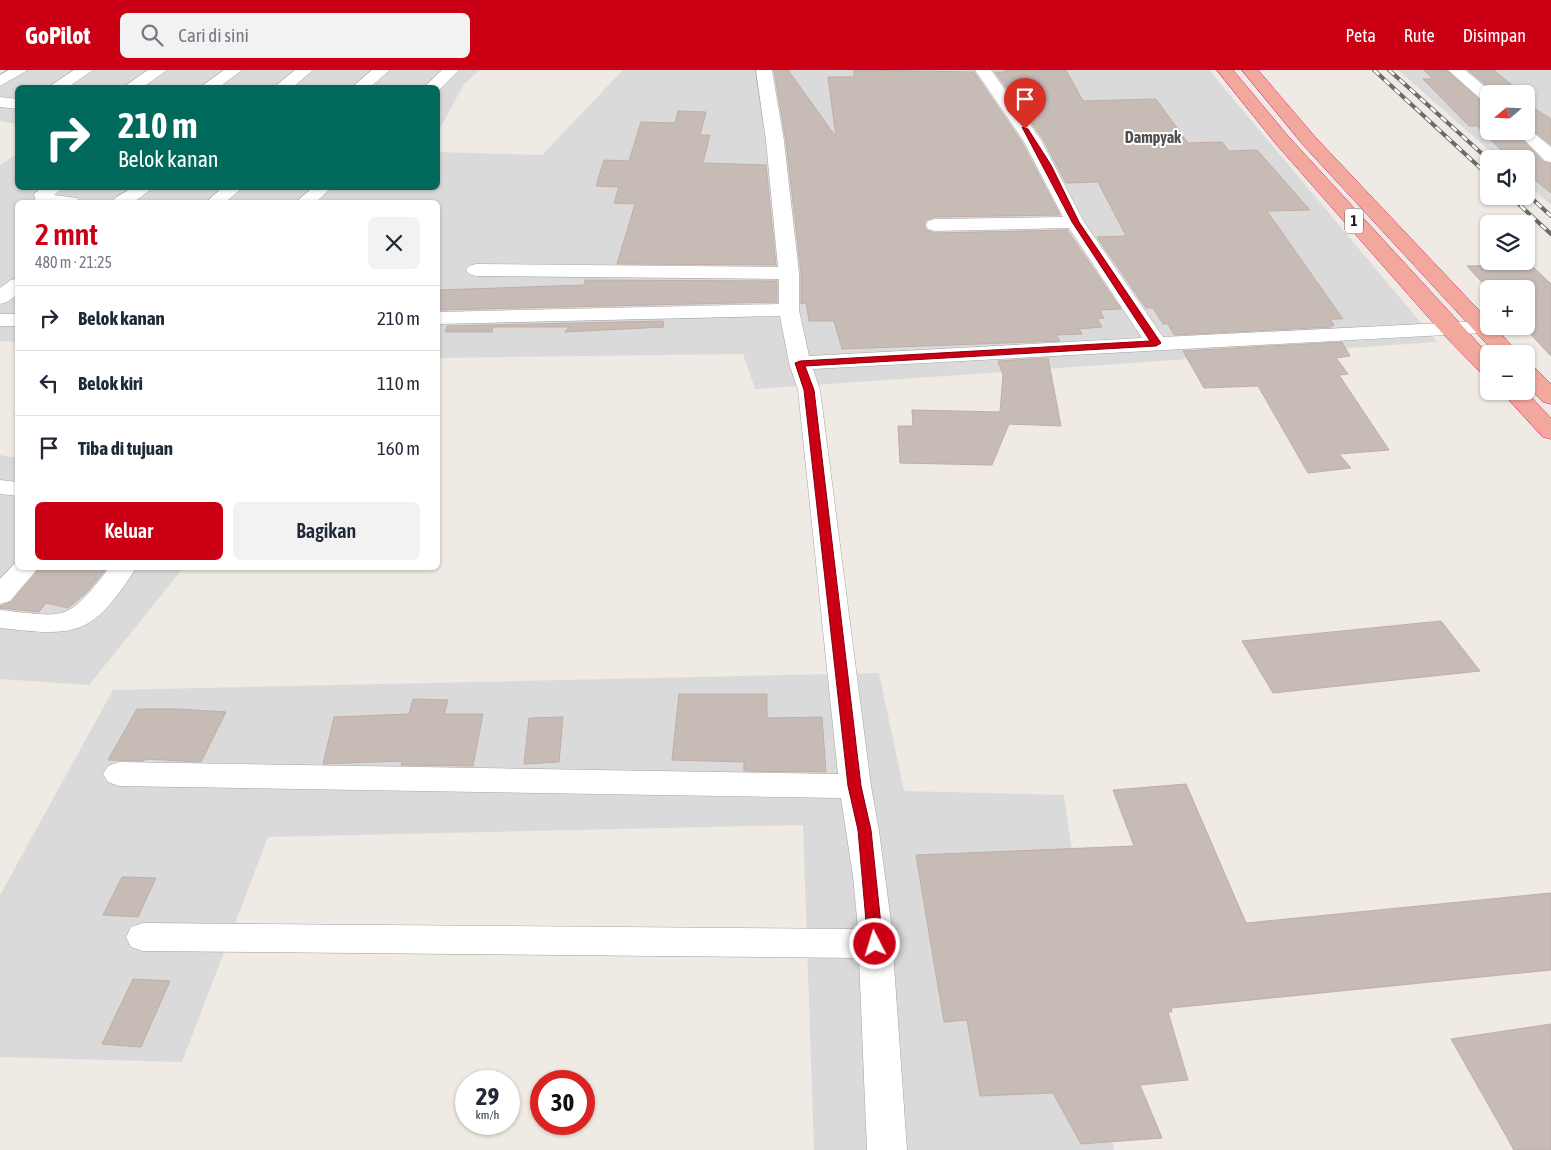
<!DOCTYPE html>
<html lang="id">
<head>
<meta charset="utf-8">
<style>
	body { margin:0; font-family:"Asap Condensed",sans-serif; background:#f2f2f3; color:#1f2937; height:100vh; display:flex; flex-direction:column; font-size:19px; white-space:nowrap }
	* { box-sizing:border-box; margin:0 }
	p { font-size:16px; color:#747a83 }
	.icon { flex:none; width:28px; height:28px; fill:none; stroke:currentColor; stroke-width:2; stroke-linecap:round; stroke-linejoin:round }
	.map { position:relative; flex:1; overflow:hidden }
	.panel { position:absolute; left:15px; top:130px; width:425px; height:370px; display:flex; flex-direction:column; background:#fff; border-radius:8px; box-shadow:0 1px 4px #0004 }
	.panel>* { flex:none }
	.banner { position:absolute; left:15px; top:15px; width:425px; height:105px; border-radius:8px; box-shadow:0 1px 4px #0004; background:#00695c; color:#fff; overflow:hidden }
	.needle { width:32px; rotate:251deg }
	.tools { position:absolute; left:1480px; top:15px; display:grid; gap:10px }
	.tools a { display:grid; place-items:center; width:55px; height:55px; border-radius:8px; background:#fff; box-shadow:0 1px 4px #0004; font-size:25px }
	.speed { position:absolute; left:455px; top:1000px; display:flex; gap:10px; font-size:25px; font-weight:700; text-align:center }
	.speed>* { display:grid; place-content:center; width:65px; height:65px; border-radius:50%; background:#fff; box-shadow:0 1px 4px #0004; line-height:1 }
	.speed small { font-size:12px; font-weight:400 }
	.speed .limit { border:8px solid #d22; background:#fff; color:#111 }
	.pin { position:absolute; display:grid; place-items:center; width:42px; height:42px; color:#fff; margin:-51px -21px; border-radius:50% 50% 50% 0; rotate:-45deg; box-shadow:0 0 5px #0007 }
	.pin .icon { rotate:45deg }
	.me { position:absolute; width:55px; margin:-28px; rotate:355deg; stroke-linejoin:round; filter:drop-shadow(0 0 4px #0008) }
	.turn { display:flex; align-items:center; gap:18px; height:105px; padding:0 20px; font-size:22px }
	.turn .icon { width:65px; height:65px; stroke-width:2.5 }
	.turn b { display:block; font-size:35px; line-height:42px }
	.round { display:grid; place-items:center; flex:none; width:52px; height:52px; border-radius:8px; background:#f2f2f3 }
	.head { display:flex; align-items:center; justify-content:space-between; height:85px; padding:0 20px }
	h1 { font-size:30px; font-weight:600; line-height:38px; color:#cb0015 }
	.action { display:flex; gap:10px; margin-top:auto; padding:10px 20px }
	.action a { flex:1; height:58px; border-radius:8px; background:#cb0015; color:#fff; font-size:20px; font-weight:600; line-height:58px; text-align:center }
	.action a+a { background:#f2f2f3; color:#1f2937 }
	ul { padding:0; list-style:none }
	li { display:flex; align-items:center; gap:15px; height:65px; padding:0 20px; border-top:1px solid #e0e1e3 }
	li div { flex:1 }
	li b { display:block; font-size:19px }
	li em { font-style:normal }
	header { display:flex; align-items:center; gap:30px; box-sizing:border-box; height:70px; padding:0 25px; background:#cb0015; color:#fff }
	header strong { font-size:24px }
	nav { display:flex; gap:28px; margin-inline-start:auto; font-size:18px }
	.search { width:350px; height:45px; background:#f2f2f3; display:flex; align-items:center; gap:12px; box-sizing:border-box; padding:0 18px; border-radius:8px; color:#747a83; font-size:19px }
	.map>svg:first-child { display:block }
	.residential { fill:#dbdada; fill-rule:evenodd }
	.building { fill:#c7bbb6; stroke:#c1aea5 }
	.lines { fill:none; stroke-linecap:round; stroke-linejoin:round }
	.minor-casing { stroke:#a4a4a4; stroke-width:1 }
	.trunk-casing { stroke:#dd2074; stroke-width:1 }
	.minor { fill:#fff; fill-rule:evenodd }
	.trunk { fill:#f3a89e; fill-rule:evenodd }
	.rail-casing { stroke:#6b6b6b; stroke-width:4 }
	.rail { stroke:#fff; stroke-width:2.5; stroke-dasharray:7; stroke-linecap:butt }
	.route { fill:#cb0015; stroke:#84000e }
	.labels { text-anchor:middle; stroke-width:4; stroke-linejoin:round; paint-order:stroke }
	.shield { fill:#fff; stroke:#616161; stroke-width:1 }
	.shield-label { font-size:15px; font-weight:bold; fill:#1d1d1d }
	.far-quarter-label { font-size:16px; font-weight:bold; fill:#505050; stroke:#fff }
</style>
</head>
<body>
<header>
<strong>GoPilot</strong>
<div class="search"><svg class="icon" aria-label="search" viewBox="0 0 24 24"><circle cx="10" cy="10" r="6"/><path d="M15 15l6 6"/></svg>Cari di sini</div>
<nav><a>Peta</a><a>Rute</a><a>Disimpan</a></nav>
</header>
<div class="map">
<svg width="1551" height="1080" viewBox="0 0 1551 1080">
	<rect width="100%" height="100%" fill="#efeae3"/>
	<g class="residential">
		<polygon points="5,0 480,0 464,14 438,62 438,18 18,18 17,54 0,51 0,3"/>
		<polygon points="623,0 1209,0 1437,272 755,319 743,284 438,288 438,132 18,132 17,272 0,271 0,95 17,84 18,118 438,118 438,82 542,85"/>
		<path d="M1398 0H1551V135L1526 113V89H1499ZM1489 24H1526V61H1489Z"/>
		<polygon points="0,385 17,388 18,498 183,498 89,615 0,609"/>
		<polygon points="879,603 904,721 1064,725 1114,1080 814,1080 803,755 268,767 182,992 0,987 0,825 113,620"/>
	</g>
	<g class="building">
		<polygon points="774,0 788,0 836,67 828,7 854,7 854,0 974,2 1021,71 1060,145 935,147 926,150 924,154 926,160 935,163 1067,160 1121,239 1100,240 1104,248 1097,249 1102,257 1079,259 1082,264 1056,265 1060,271 842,279 834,251 809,251 806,233 801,234 801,203 786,71"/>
		<polygon points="1005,0 1066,0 1083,31 1156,29 1188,73 1222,72 1229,81 1257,80 1310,140 1267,141 1343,249 1330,249 1334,255 1331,257 1174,265 1168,254 1163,254 1153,238 1146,238 1097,167 1126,166 1098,112 1066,113 1043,69 995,2 1006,2"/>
		<polygon points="1424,0 1446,0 1482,32 1489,35 1489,61 1514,61 1544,92 1551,94 1551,123 1526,103 1526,89 1510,89 1477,56 1469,56 1423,9 1433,9"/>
		<polygon points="1468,0 1494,0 1520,22 1496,24"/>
		<polygon points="1526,33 1551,49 1551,75 1526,55"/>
		<polygon points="678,41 706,42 700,65 710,65 703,93 766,95 776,195 617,194 635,134 614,133 619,117 596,116 604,90 629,91 641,52 675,53"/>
		<polygon points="1530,194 1551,214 1551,286 1523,256 1526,256 1526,219 1489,220 1467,196"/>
		<polygon points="585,210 777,211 777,232 438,240 438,220 584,215"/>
		<polygon points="663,251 664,257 565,262 569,257 493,257 492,262 445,262 447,256"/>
		<polygon points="1342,272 1350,286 1336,288 1348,304 1339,305 1389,380 1339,384 1351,398 1308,403 1258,316 1204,318 1183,281"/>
		<polygon points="1048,288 1061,356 1009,354 992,395 900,393 898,356 913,356 912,340 1000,342 1003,305 998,291"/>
		<polygon points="40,498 107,498 87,522 68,538 46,533 39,542 0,538 0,536 11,532"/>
		<polygon points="1441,551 1480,601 1273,623 1242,571"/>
		<polygon points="679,624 767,624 767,648 822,647 826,702 744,701 744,692 672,690"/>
		<polygon points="413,629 448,630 444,644 483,644 473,696 401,695 402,691 323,694 334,647 409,644"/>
		<polygon points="137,639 177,639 226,642 201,692 145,689 144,691 108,690"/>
		<polygon points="563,647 559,692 524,694 529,648"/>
		<polygon points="1186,714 1246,853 1551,823 1551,900 1171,938 1172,942 1168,942 1188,1010 1140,1015 1162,1068 1081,1074 1053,1023 980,1026 967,950 944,952 916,785 1134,776 1113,720"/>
		<polygon points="122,807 156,808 138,847 103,845"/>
		<polygon points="133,909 170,911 141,977 102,974"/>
		<polygon points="1551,954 1551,1080 1514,1080 1451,969"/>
	</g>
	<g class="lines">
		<g class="minor-casing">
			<g id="minor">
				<polygon points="9,0 28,0 0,16 0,5"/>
				<polygon points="74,0 93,0 67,18 47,18"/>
				<polygon points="148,0 167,0 142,18 122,18"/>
				<polygon points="224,0 242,0 218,18 199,18"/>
				<polygon points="295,0 313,0 292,18 273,18"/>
				<polygon points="372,0 390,0 369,18 351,18"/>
				<polygon points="442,0 459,0 438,21 438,18 423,18"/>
				<polygon points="756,0 772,0 784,71 799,203 799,240 809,286 1142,268 1069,158 935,161 928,159 926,155 928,151 935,149 1063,147 1023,70 975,0 991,0 1041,70 1084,152 1163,267 1482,251 1489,252 1489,256 1493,257 1489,261 1482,263 813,299 820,320 871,716 879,761 891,852 907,1080 867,1080 859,888 143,881 131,877 126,867 131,857 143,853 858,859 853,806 841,728 119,716 108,712 103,704 108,696 119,692 838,704 798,320 789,293 780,246 438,254 438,242 779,234 779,209 476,206 469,204 466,200 469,196 476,194 778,197 766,71"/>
				<polygon points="1448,0 1465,0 1494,24 1489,24 1489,33 1483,31"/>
				<polygon points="0,27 18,29 18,39 0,37"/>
				<polygon points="1526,57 1551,77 1551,92 1545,91 1516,61 1526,61"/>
				<polygon points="41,118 63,118 54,125 77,128 79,132 36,132 34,124"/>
				<polygon points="132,118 153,118 134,132 113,132 115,128"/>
				<polygon points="222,118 242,118 226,132 206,132"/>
				<polygon points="312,118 331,118 316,132 296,132"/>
				<polygon points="18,208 18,224 7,232 0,234 0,218 11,210"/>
				<rect x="0" y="244" width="18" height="12"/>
				<polygon points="0,410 18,412 18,426 0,424"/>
				<polygon points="16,492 18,492 18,498 38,498 10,531 0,534 0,509"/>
				<path d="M109 498H136C92 566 78 567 0 558V540C67 547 66 553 109 498Z"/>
			</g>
		</g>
		<g class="trunk-casing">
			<g id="trunk">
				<polygon points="1217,0 1233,0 1288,66 1489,285 1489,305 1481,303 1443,264 1276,74"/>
				<polygon points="1242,0 1258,0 1316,68 1489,251 1489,256 1494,256 1519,284 1496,284 1304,76"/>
				<polygon points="1526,295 1534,297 1551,314 1551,334 1543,332 1526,315"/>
				<polygon points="1501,321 1525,321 1551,348 1551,369 1543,367"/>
			</g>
		</g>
		<use href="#minor" class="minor"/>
		<use href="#trunk" class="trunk"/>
		<g class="rail-casing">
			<g id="rail">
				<polyline points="1374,0 1489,106"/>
				<polyline points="1389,0 1489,90"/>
				<polyline points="1526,123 1551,146"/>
				<polyline points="1510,126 1551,164"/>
			</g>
		</g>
		<use href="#rail" class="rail"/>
	</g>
	<polygon class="route" points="1022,57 1028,59 1051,95 1079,152 1161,273 1156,276 805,296 814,320 861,716 871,760 883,874 880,878 875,880 870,878 868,874 858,760 848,716 804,320 795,293 800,291 1150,271 1072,152"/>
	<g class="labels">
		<rect class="shield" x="1345" y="138.5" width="18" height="25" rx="4"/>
		<g class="shield-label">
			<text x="1354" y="156">1</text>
		</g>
		<g class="far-quarter-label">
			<text x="1153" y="73">Dampyak</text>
		</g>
	</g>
</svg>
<div class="tools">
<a><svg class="needle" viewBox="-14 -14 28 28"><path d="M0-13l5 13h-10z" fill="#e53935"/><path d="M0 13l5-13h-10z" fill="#747a83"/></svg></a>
<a><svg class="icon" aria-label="sound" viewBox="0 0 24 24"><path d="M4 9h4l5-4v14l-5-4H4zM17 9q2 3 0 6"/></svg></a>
<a><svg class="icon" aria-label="layers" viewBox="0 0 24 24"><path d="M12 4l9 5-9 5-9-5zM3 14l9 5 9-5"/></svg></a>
<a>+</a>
<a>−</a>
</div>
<div class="speed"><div>29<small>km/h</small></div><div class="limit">30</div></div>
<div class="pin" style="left:1025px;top:59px;background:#d93025"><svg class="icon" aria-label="arrive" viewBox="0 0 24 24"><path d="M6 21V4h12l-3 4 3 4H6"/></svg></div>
<svg class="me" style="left:875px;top:874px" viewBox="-20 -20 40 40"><circle r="17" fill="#cb0015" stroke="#fff" stroke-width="3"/><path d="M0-11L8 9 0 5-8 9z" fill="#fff"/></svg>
<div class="banner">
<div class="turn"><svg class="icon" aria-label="right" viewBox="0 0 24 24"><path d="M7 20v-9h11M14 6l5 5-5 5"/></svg><div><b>210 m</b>Belok kanan</div></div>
</div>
<section class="panel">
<div class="head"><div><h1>2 mnt</h1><p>480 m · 21:25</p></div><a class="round"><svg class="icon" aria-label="close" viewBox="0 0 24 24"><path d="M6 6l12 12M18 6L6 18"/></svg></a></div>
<ul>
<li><svg class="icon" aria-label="right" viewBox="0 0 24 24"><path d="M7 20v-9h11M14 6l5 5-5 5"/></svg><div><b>Belok kanan</b></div><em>210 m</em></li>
<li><svg class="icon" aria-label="left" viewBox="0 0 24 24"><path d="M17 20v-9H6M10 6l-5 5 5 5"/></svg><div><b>Belok kiri</b></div><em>110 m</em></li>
<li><svg class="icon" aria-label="arrive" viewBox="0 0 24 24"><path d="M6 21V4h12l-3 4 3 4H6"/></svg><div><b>Tiba di tujuan</b></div><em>160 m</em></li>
</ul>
<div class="action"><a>Keluar</a><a>Bagikan</a></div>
</section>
</div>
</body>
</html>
